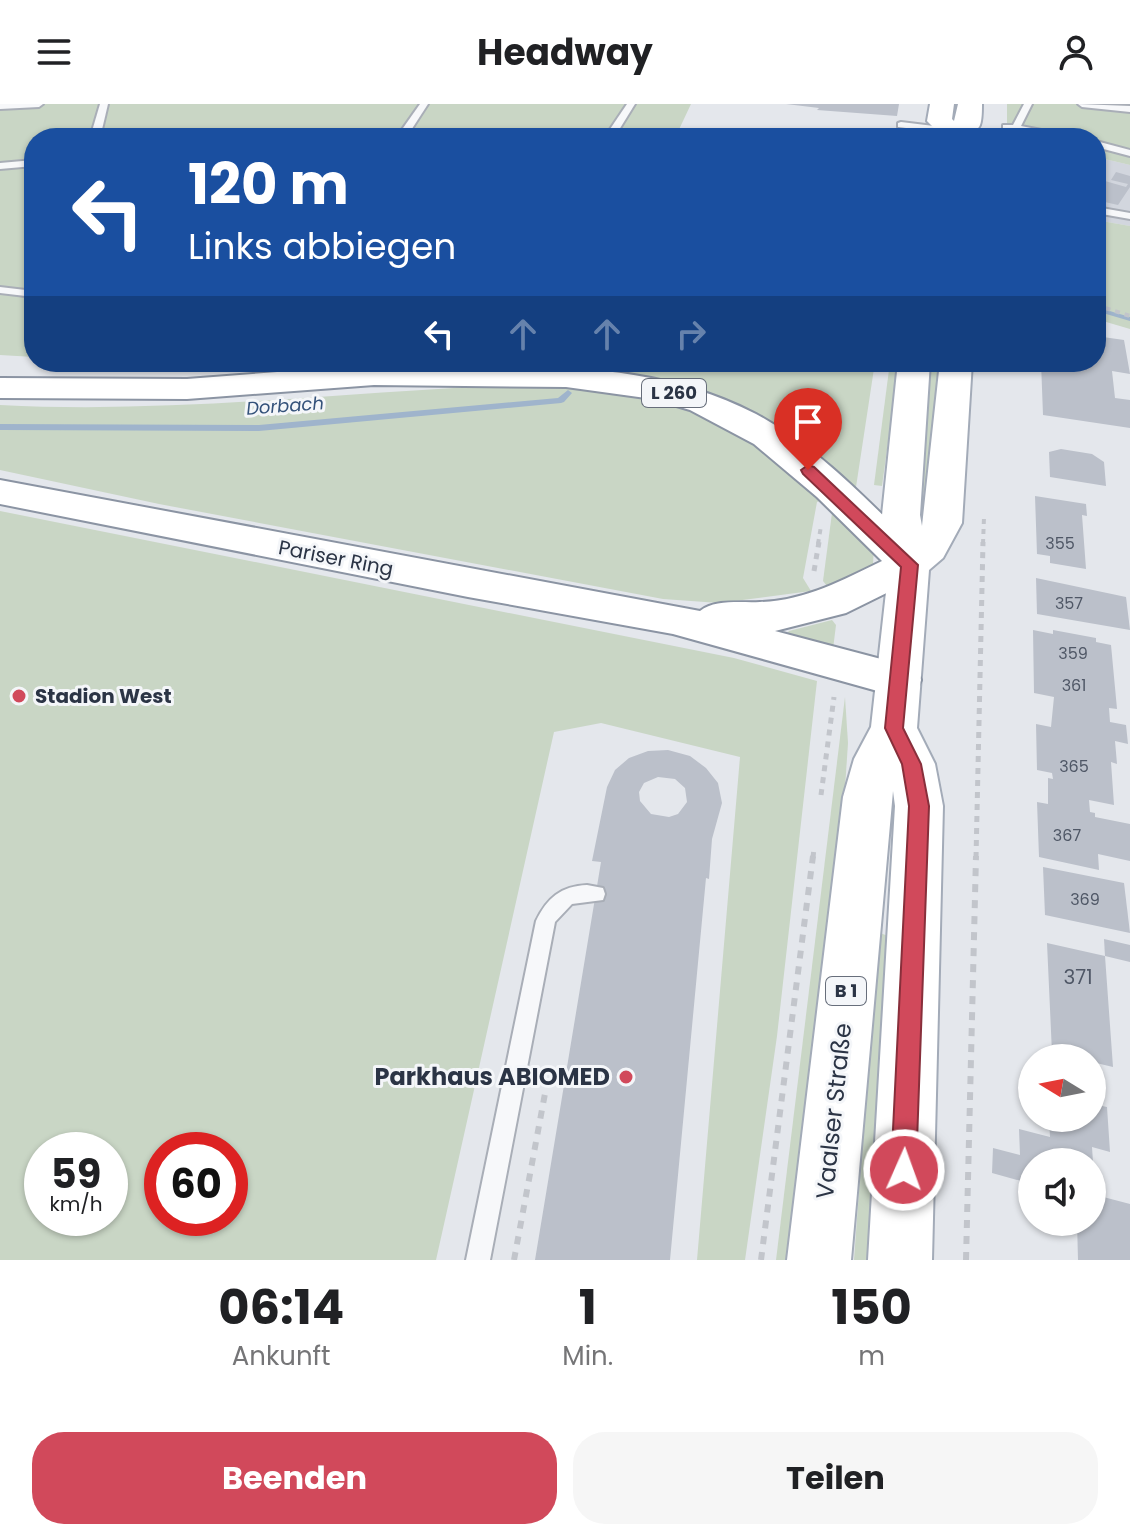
<!DOCTYPE html>
<html lang="de">
<head>
<meta charset="utf-8">
<style>
	body { margin:0; font-family:Poppins,sans-serif; background:#f6f6f6; color:#202124; height:100vh; display:flex; flex-direction:column; font-size:30px; white-space:nowrap }
	* { box-sizing:border-box; margin:0 }
	p { font-size:26px; color:#757577 }
	.icon { flex:none; width:44px; height:44px; fill:none; stroke:currentColor; stroke-width:2; stroke-linecap:round; stroke-linejoin:round }
	.map { position:relative; height:1156px; overflow:hidden }
	.details { display:flex; flex-direction:column; background:#fff; flex:1 }
	.details>* { flex:none }
	.banner { position:absolute; left:24px; top:24px; width:1082px; height:244px; border-radius:32px; box-shadow:0 2px 6px #0004; background:#1a4fa0; color:#fff; overflow:hidden }
	.needle { width:52px; rotate:280deg }
	.buttons { position:absolute; left:1018px; top:940px; display:grid; gap:16px }
	.buttons a { display:grid; place-items:center; width:88px; height:88px; border-radius:50%; background:#fff; box-shadow:0 2px 6px #0004; font-size:40px }
	.speed { position:absolute; left:24px; top:1028px; display:flex; gap:16px; font-size:40px; font-weight:700; text-align:center }
	.speed>* { display:grid; place-content:center; width:104px; height:104px; border-radius:50%; background:#fff; box-shadow:0 2px 6px #0004; line-height:1 }
	.speed small { font-size:20px; font-weight:400 }
	.speed .limit { border:12px solid #d22; background:#fff; color:#111 }
	.pin { position:absolute; display:grid; place-items:center; width:68px; height:68px; color:#fff; margin:-82px -34px; border-radius:50% 50% 50% 0; rotate:-45deg; box-shadow:0 0 8px #0007 }
	.pin .icon { rotate:45deg }
	.me { position:absolute; width:88px; margin:-44px; rotate:2deg; stroke-linejoin:round; filter:drop-shadow(0 0 6px #0008) }
	.turn { display:flex; align-items:center; gap:28px; height:168px; padding:0 32px; font-size:36px }
	.turn .icon { width:104px; height:104px; stroke-width:2.5 }
	.turn b { display:block; font-size:56px; line-height:68px }
	.lanes { display:flex; align-items:center; height:76px; padding:0 32px; background:#0003; justify-content:center; gap:40px; direction:ltr }
	.lanes .off { opacity:.35 }
	.eta { display:flex; justify-content:space-evenly; align-items:center; height:136px; text-align:center }
	.eta b { font-size:48px; font-weight:700; line-height:56px }
	.primary-button { display:flex; gap:16px; margin-top:auto; padding:16px 32px }
	.primary-button a { flex:1; height:92px; border-radius:32px; background:#d1495b; color:#fff; font-size:32px; font-weight:700; line-height:92px; text-align:center }
	.primary-button a+a { background:#f6f6f6; color:#202124 }
	header { display:flex; justify-content:space-between; align-items:center; height:104px; padding:0 32px; background:#fff; font-size:36px; font-weight:700 }
	.map>svg:first-child { display:block }
	.built { fill:#d2d6de }
	.green { fill:#c9d6c5; fill-rule:evenodd }
	.lines { fill:none; stroke-linecap:round; stroke-linejoin:round }
	.stream { fill:#9fb4cc; fill-rule:evenodd }
	.building { fill:#bbc0ca; fill-rule:evenodd }
	.lane-casing { stroke:#a9aeb7; stroke-width:4 }
	.primary-casing { stroke:#a3abb8; stroke-width:4 }
	.highway-casing { stroke:#8b94a3; stroke-width:4 }
	.path-far2 { stroke:#c2c5cb; stroke-width:4; stroke-dasharray:5 5; stroke-linecap:butt }
	.path-far1 { stroke:#c2c5cb; stroke-width:5; stroke-dasharray:6 6; stroke-linecap:butt }
	.path { stroke:#c2c5cb; stroke-width:6; stroke-dasharray:8 8; stroke-linecap:butt }
	.lane { fill:#f7f8fa; fill-rule:evenodd }
	.primary { fill:#fff; fill-rule:evenodd }
	.highway { fill:#fff; fill-rule:evenodd }
	.route { fill:#d1495b; stroke:#882f3b; stroke-width:2 }
	.poi-dot { fill:#d1495b; stroke:#f4f6f9; stroke-width:3 }
	.labels { text-anchor:middle; stroke-width:6; stroke-linejoin:round; paint-order:stroke }
	.number-label { font-size:16px; fill:#4f5766 }
	.shield { fill:#f4f6f9; stroke:#676e7b; stroke-width:2 }
	.shield-label { font-size:18px; font-weight:bold; fill:#2b3445 }
	.far-water-label { font-size:18px; font-style:italic; fill:#34527a; stroke:#f4f6f9 }
	.street-label { font-size:20px; fill:#2b3445; stroke:#f4f6f9 }
	.poi-label { font-size:20px; font-weight:bold; fill:#2b3445; stroke:#f4f6f9; text-anchor:start }
	.near-number-label { font-size:20px; fill:#4f5766 }
	.near-poi-label { font-size:24px; font-weight:bold; fill:#2b3445; stroke:#f4f6f9; text-anchor:end }
	.near-street-label { font-size:24px; fill:#2b3445; stroke:#f4f6f9 }
</style>
</head>
<body>
<header><svg class="icon" aria-label="menu" viewBox="0 0 24 24"><path d="M4 6h16M4 12h16M4 18h16"/></svg>Headway<svg class="icon" aria-label="person" viewBox="0 0 24 24"><circle cx="12" cy="8" r="4"/><path d="M4 21q1-7 8-7t8 7"/></svg></header>
<div class="map">
<svg width="1130" height="1156" viewBox="0 0 1130 1156">
	<rect width="100%" height="100%" fill="#e4e7ec"/>
	<polygon class="built" points="1096,53 1130,61 1130,122 1096,116"/>
	<g class="green">
		<polygon points="0,0 691,0 675,34 34,34 34,253 0,251"/>
		<polygon points="1007,0 1130,0 1130,61 1096,53 1096,34 1019,34 1007,31"/>
		<polygon points="1096,116 1130,122 1130,225 1096,215"/>
		<polygon points="715,258 875,258 856,383 851,388 728,298 658,274 585,265"/>
		<polygon points="890,258 899,258 882,382 874,381"/>
		<polygon points="929,258 942,258 929,390 917,387"/>
		<path d="M569 279 672 295 748 329 826 394 817 398 803 474 811 487 719 499 663 495 159 400 0 366V301C190 311 380 283 569 279Z"/>
		<path d="M0 407 734 554 817 577 777 932 745 1156H697L740 653 601 619 554 628 436 1156H0ZM42 1046H110V1114H42ZM162 1046H230V1114H162Z"/>
		<polygon points="838,407 874,442 873,460 827,482 823,477 832,409"/>
		<polygon points="832,516 836,521 833,545 786,531 789,527"/>
		<polygon points="845,593 848,639 845,684 789,1156 776,1156"/>
		<polygon points="880,829 891,833 870,1156 854,1156 875,866"/>
	</g>
	<g class="lines">
		<g class="stream">
			<polygon points="1096,203 1130,213 1130,217 1096,207"/>
			<polygon points="568,286 572,289 564,298 561,299 259,327 0,326 0,320 259,321 558,294"/>
		</g>
	</g>
	<g class="building">
		<polygon points="786,0 899,0 897,12 817,6 819,4"/>
		<polygon points="1116,68 1130,72 1130,83 1118,101 1096,96 1096,89 1105,77 1126,83 1128,80 1111,76"/>
		<polygon points="1096,232 1124,236 1130,270 1112,267 1115,294 1130,296 1130,324 1043,311 1041,258 1096,258"/>
		<polygon points="1061,345 1092,350 1104,358 1106,382 1050,373 1049,348"/>
		<polygon points="1035,392 1086,400 1087,412 1082,411 1086,465 1050,459 1050,452 1037,450"/>
		<polygon points="1036,474 1126,493 1130,526 1037,510"/>
		<polygon points="1033,526 1053,530 1053,526 1096,534 1096,538 1111,541 1117,605 1109,604 1110,618 1126,621 1128,640 1115,637 1117,660 1111,658 1114,701 1089,696 1090,708 1095,709 1095,713 1130,720 1130,757 1098,750 1099,766 1039,753 1037,698 1048,700 1048,674 1053,675 1052,669 1037,666 1036,620 1051,623 1054,593 1034,589"/>
		<path d="M668 646 690 652 706 664 718 679 722 699 712 735 709 775 706 774 670 1156H535L601 758 592 757 607 683 615 666 629 654 648 647ZM658 673 675 675 685 684 687 698 678 710 669 713 651 710 640 697 639 688 644 679Z"/>
		<polygon points="1043,763 1124,779 1130,829 1045,811"/>
		<polygon points="1104,835 1130,841 1130,858 1105,852"/>
		<polygon points="1047,839 1105,852 1113,963 1092,958 1092,954 1052,949"/>
		<polygon points="1092,1000 1107,1003 1110,1048 1092,1043 1093,1058 1032,1058 1032,1080 992,1069 993,1044 1020,1051 1019,1025 1050,1033 1049,1014 1092,1014"/>
		<polygon points="1092,1090 1130,1100 1130,1156 1078,1156 1077,1118 1092,1118"/>
	</g>
	<g class="lines">
		<g class="lane-casing">
			<g id="lane">
				<polygon points="0,0 43,0 39,3 0,5"/>
				<polygon points="100,0 108,0 100,34 90,34"/>
				<polygon points="420,0 428,0 406,34 396,34"/>
				<polygon points="627,0 635,0 614,34 604,34"/>
				<polygon points="1024,0 1032,0 1021,22 1082,34 1060,34 1003,25 1003,21 1013,21"/>
				<polygon points="1078,0 1130,2 1130,8 1082,3"/>
				<polygon points="901,18 1008,31 1013,34 986,34 898,23 898,19"/>
				<polygon points="1096,37 1130,46 1130,52 1096,43"/>
				<polygon points="34,56 34,62 0,65 0,59"/>
				<polygon points="1096,63 1099,64 1101,70 1096,73"/>
				<polygon points="1096,103 1130,109 1130,115 1096,109"/>
				<polygon points="0,183 34,187 34,193 0,189"/>
				<path d="M587 781 603 784 605 790 603 796 572 800 555 818 490 1156H466L536 817C547 794 561 782 587 781Z"/>
			</g>
		</g>
		<g class="primary-casing">
			<g id="primary">
				<path d="M930 0H954L952 15 954 17 958 0H982C982 6 982 16 980 21 976 32 951 34 941 31L927 17Z"/>
				<polygon points="898,258 930,258 920,411 922,422 940,258 972,258 962,419 943,454 929,466 917,624 935,660 943,702 932,1156 868,1156 895,702 893,687 851,1156 787,1156 843,693 854,655 871,623 889,461 882,411"/>
			</g>
		</g>
		<g class="highway-casing">
			<path id="highway" d="M409 258 422 262C535 262 653 256 756 310 820 344 872 401 923 451L929 461 923 471 846 509 775 527 915 564 921 576 915 588 899 593 673 530 468 493 0 400V376L700 507C715 495 741 499 760 498 804 497 843 476 882 457L817 393 754 340 690 306 653 295 566 283 374 281 187 295 0 294V274L187 275Z"/>
		</g>
		<g class="path-far2">
			<polyline points="1096,201 1130,212"/>
			<polyline points="818,440 821,422"/>
			<polyline points="983,440 984,413"/>
		</g>
		<g class="path-far1">
			<polyline points="814,467 819,438"/>
			<polyline points="821,691 834,593"/>
			<polyline points="813,754 814,744"/>
			<polyline points="976,754 983,438"/>
		</g>
		<g class="path">
			<polyline points="514,1156 549,968"/>
			<polyline points="761,1156 813,752"/>
			<polyline points="966,1156 976,752"/>
		</g>
		<use href="#lane" class="lane"/>
		<use href="#primary" class="primary"/>
		<use href="#highway" class="highway"/>
	</g>
	<polygon class="route" points="808,361 814,363 918,461 903,624 921,660 929,702 916,1066 913,1075 904,1079 895,1075 891,1066 909,702 902,660 885,624 901,463 803,370 801,366"/>
	<g class="poi-dot">
		<circle cx="19" cy="592" r="8"/>
		<circle cx="626" cy="973" r="8"/>
	</g>
	<g class="labels">
		<g class="number-label">
			<text x="1060" y="445">355</text>
			<text x="1069" y="505">357</text>
			<text x="1073" y="555">359</text>
			<text x="1074" y="587">361</text>
			<text x="1074" y="668">365</text>
			<text x="1067" y="737">367</text>
			<text x="1085" y="801">369</text>
		</g>
		<g class="shield">
			<rect x="642" y="275" width="64" height="28" rx="6"/>
			<rect x="826" y="873" width="40" height="28" rx="6"/>
		</g>
		<g class="shield-label">
			<text x="674" y="295">L 260</text>
			<text x="846" y="893">B 1</text>
		</g>
		<g class="far-water-label">
			<text transform="translate(285 302) rotate(-4)" y="6">Dorbach</text>
		</g>
		<g class="street-label">
			<text transform="translate(336 454) rotate(11)" y="7">Pariser Ring</text>
		</g>
		<g class="poi-label">
			<text x="35" y="599">Stadion West</text>
		</g>
		<g class="near-number-label">
			<text x="1078" y="880">371</text>
		</g>
		<g class="near-poi-label">
			<text x="610" y="981">Parkhaus ABIOMED</text>
		</g>
		<g class="near-street-label">
			<text transform="translate(834 1007) rotate(-84)" y="8">Vaalser Straße</text>
		</g>
	</g>
</svg>
<div class="buttons">
<a><svg class="needle" viewBox="-14 -14 28 28"><path d="M0-13l5 13h-10z" fill="#e53935"/><path d="M0 13l5-13h-10z" fill="#757577"/></svg></a>
<a><svg class="icon" aria-label="sound" viewBox="0 0 24 24"><path d="M4 9h4l5-4v14l-5-4H4zM17 9q2 3 0 6"/></svg></a>
</div>
<div class="speed"><div>59<small>km/h</small></div><div class="limit">60</div></div>
<div class="pin" style="left:808px;top:366px;background:#d93025"><svg class="icon" aria-label="arrive" viewBox="0 0 24 24"><path d="M6 21V4h12l-3 4 3 4H6"/></svg></div>
<svg class="me" style="left:904px;top:1066px" viewBox="-20 -20 40 40"><circle r="17" fill="#d1495b" stroke="#fff" stroke-width="3"/><path d="M0-11L8 9 0 5-8 9z" fill="#fff"/></svg>
<div class="banner">
<div class="turn"><svg class="icon" aria-label="left" viewBox="0 0 24 24"><path d="M17 20v-9H6M10 6l-5 5 5 5"/></svg><div><b>120 m</b>Links abbiegen</div></div>
<div class="lanes"><svg class="icon" aria-label="left" viewBox="0 0 24 24"><path d="M17 20v-9H6M10 6l-5 5 5 5"/></svg><svg class="icon off" aria-label="ahead" viewBox="0 0 24 24"><path d="M12 20V5M6 11l6-6 6 6"/></svg><svg class="icon off" aria-label="ahead" viewBox="0 0 24 24"><path d="M12 20V5M6 11l6-6 6 6"/></svg><svg class="icon off" aria-label="right" viewBox="0 0 24 24"><path d="M7 20v-9h11M14 6l5 5-5 5"/></svg></div>
</div>
</div>
<section class="details">
<div class="eta">
<div><b>06:14</b><p>Ankunft</p></div>
<div><b>1</b><p>Min.</p></div>
<div><b>150</b><p>m</p></div>
</div>
<div class="primary-button"><a>Beenden</a><a>Teilen</a></div>
</section>
</body>
</html>
